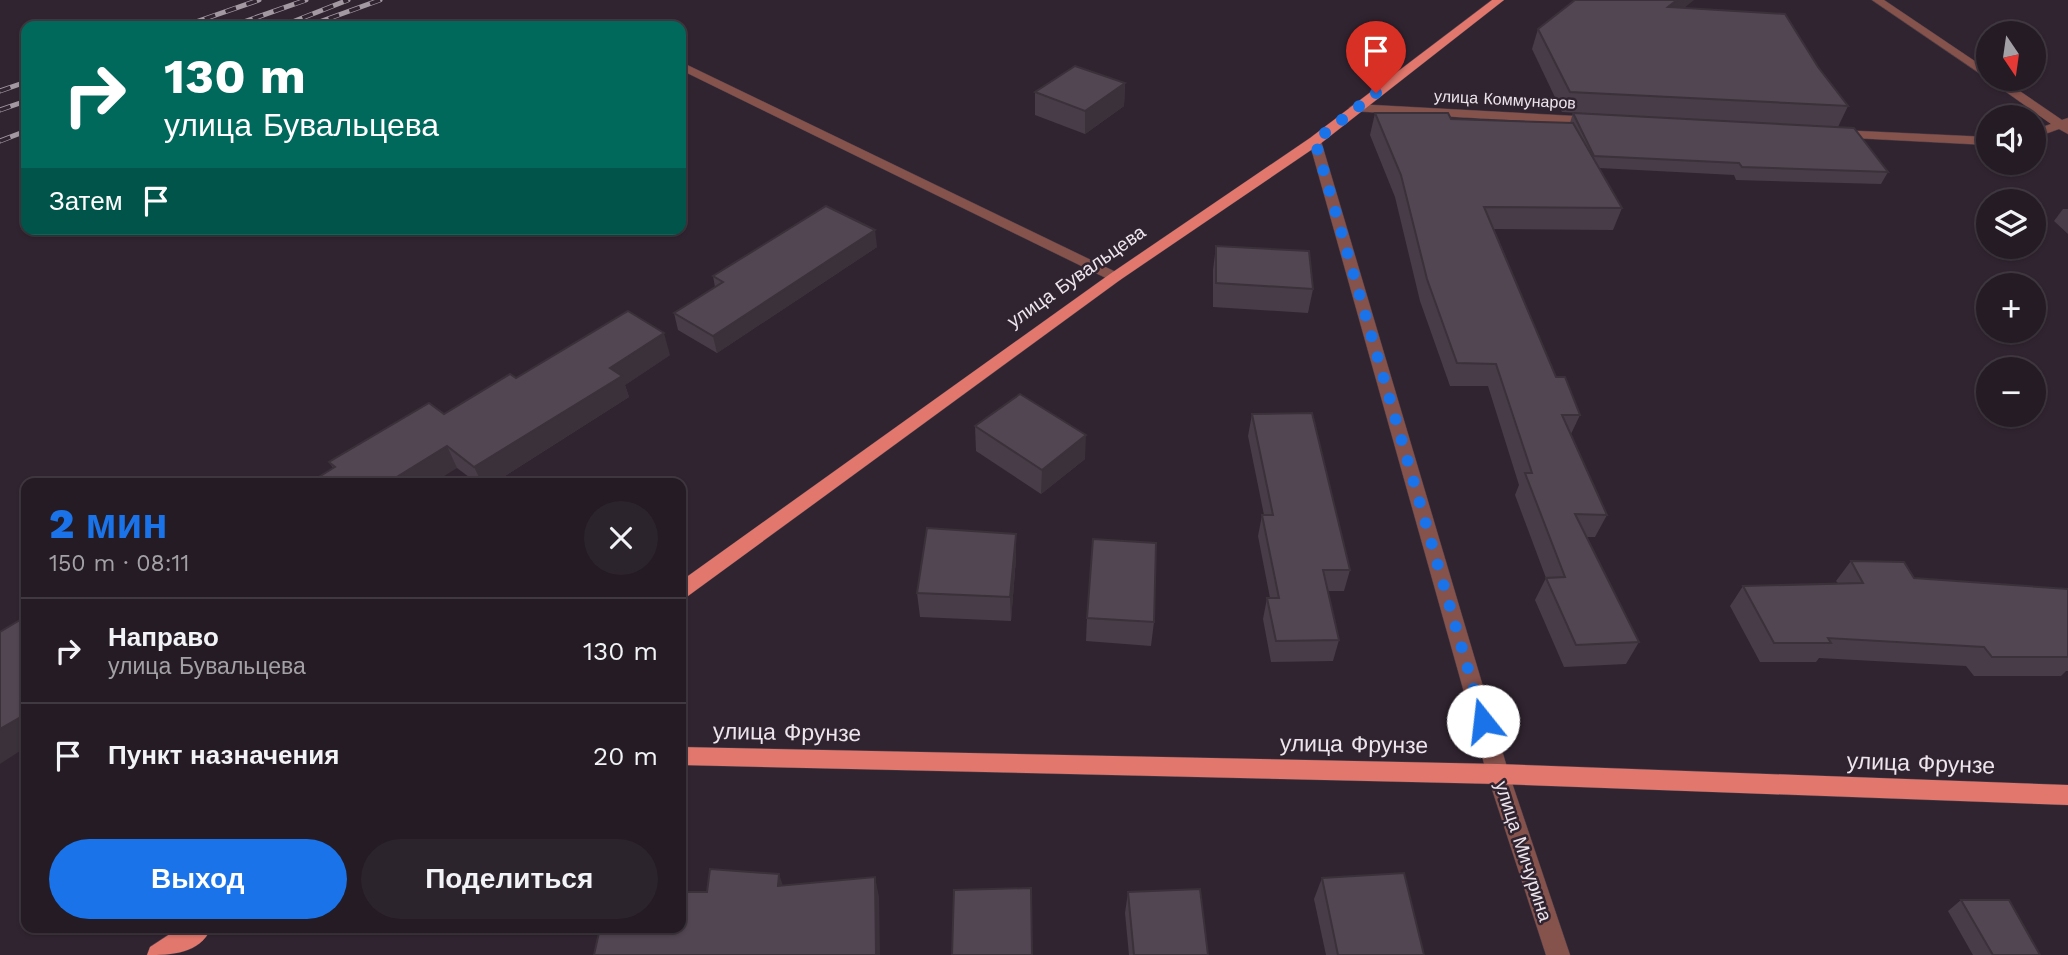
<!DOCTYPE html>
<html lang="ru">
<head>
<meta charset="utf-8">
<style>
	body { margin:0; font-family:"Work Sans",sans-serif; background:#2c242c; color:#f1f3f6; height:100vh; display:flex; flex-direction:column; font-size:26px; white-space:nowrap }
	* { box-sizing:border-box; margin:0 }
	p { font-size:23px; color:#a3a1a6 }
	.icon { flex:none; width:38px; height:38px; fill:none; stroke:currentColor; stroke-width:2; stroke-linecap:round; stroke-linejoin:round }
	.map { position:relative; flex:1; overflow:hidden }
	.side { position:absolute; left:21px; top:478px; width:665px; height:455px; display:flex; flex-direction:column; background:#241b24; border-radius:14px; box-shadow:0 2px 5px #0004,0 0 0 2px #413941 }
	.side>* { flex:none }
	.banner { position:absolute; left:21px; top:21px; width:665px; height:214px; border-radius:14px; box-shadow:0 2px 5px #0004,0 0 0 2px #413941; background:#00695c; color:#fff; overflow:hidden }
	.needle { width:46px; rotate:167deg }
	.fabs { position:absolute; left:1976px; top:21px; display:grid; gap:14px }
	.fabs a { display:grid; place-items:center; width:70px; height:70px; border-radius:50%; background:#241b24; box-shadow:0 2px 5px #0004,0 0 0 2px #413941; font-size:35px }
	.pin { position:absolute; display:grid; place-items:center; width:60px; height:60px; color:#fff; margin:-72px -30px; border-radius:50% 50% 50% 0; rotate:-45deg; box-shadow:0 0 7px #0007 }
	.pin .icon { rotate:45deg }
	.me { position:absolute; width:77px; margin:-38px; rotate:344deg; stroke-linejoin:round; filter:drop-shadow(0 0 5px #0008) }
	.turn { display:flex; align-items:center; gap:24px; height:147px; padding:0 28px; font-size:32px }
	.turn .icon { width:91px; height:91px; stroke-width:2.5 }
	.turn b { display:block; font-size:49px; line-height:60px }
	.then { display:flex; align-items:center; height:66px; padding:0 28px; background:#0003; gap:14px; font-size:26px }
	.round { display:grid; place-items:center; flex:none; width:74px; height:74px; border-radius:37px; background:#2c242c }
	.summary { display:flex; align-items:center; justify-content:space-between; height:119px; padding:0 28px }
	h1 { font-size:42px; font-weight:800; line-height:52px; color:#1a73e8 }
	.action { display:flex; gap:14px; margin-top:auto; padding:14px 28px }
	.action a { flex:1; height:80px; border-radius:42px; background:#1a73e8; color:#fff; font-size:28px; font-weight:800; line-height:80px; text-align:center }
	.action a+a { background:#2c242c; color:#f1f3f6 }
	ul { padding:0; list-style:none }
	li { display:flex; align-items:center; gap:21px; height:105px; padding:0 28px; border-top:2px solid #413941 }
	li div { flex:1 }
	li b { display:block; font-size:26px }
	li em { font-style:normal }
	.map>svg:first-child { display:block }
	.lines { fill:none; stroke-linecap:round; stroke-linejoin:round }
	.minor-casing { stroke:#4a3f4a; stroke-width:1 }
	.major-casing { stroke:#4a3f4a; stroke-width:1 }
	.minor { fill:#86524c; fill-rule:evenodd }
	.major { fill:#e2786d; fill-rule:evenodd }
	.rail-casing { stroke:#a399a3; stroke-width:5 }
	.rail { stroke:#302430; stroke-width:3.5; stroke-dasharray:11; stroke-linecap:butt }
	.wall { fill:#473c47 }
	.shaded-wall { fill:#3a313a }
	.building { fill:#534653; stroke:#3a313a; stroke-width:2 }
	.route { stroke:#1a73e8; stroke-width:12; stroke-dasharray:0 21.6 }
	.labels { text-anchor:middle; stroke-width:5; stroke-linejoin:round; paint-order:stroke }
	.far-street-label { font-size:16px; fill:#ede5ed; stroke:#302430 }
	.street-label { font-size:19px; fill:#ede5ed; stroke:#302430 }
	.near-street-label { font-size:23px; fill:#ede5ed; stroke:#302430 }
</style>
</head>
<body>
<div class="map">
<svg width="2068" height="955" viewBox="0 0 2068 955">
	<rect width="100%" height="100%" fill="#302430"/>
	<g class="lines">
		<g class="minor-casing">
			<g id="minor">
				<polygon points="1872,0 1884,0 1988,70 1988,79"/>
				<polygon points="681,62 1120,274 1122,277 1120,280 1110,280 681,70"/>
				<polygon points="1988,79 2002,79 2062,120 2068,118 2068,134 2059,129 2034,138 2034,130 2051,124"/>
				<polygon points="1355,104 1593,117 1599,121 1593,125 1351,111 1349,108"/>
				<polygon points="1838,130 1988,137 1988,145 1834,137 1834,131"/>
				<polygon points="1315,137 1321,141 1509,774 1570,955 1546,955 1487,774 1309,141"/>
			</g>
		</g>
		<g class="major-casing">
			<g id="major">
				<polygon points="1492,0 1504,0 1320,144 1120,280 688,596 681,598 681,581 1110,274 1310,138"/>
				<polygon points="681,747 1498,764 2068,785 2068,805 1498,784 681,765"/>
				<path d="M179 928H211C200 954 171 955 147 955L150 947Z"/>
			</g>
		</g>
		<use href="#minor" class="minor"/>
		<use href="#major" class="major"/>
		<g class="rail-casing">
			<g id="rail">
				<polyline points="184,26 259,0"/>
				<polyline points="232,26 306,0"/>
				<polyline points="282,26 348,0"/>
				<polyline points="308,26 380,0"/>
				<polyline points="0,91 26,82"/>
				<polyline points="0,110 26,101"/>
				<polyline points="0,141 26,131"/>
			</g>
		</g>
		<use href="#rail" class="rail"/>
	</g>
	<g class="wall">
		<polygon points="1684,8 1818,67 1848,106 1838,127 1562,112 1532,49 1538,29"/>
		<polygon points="1125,83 1124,106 1085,134 1035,115 1035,92"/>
		<polygon points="1375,113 1451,119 1570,123 1573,113 1888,172 1881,184 1736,180 1734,175 1599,168 1622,208 1613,230 1494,229 1556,377 1580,415 1571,434 1607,515 1595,537 1587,537 1639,642 1626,664 1564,667 1535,600 1546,578 1515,495 1519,485 1488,386 1450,386 1420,301 1395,197 1370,135"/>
		<polygon points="2063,209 2068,209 2068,234 2054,221"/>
		<polygon points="1216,246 1313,289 1308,313 1213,307 1213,270"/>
		<polygon points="877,247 717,353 678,330 674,313 715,287 713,276"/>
		<polygon points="670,355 625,385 629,397 494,483 477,483 457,468 333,468 329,462 444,414"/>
		<polygon points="1252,414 1350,570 1344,591 1328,591 1339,640 1333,661 1271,662 1263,619 1267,598 1270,598 1258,536 1262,515 1264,515 1248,436"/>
		<polygon points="975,426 1085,459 1041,494 976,451"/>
		<polygon points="1016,534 1016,558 1011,621 920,617 917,593"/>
		<polygon points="1851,561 1914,578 2068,589 2068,671 2066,671 2061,676 1974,676 1966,666 1819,658 1816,662 1760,662 1730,606 1743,586 1838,583 1836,581"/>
		<polygon points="1087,618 1154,622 1151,646 1086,641"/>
		<polygon points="1322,878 1424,955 1326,955 1314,899"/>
		<polygon points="1128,892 1208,955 1129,955 1125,913"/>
		<polygon points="1961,900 2040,955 1973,955 1948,911"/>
	</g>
	<g class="shaded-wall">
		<polygon points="1677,0 1694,0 1661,27 1668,7"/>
		<polygon points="1125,83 1124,106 1085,134 1085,111"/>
		<polygon points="875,230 877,247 717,353 713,336"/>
		<polygon points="664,333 670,355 625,385 629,397 494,483 482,483 474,467 610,368"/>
		<polygon points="1086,435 1085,459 1041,494 1042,470"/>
		<polygon points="447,446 457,468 433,483 387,483"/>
		<polygon points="1016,534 1016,558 1011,621 1010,597"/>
		<polygon points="19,718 26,724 26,747 0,764 0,729"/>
		<polygon points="779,874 786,895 778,886"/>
		<polygon points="875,877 879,897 880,955 876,955"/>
	</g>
	<g class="building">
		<polygon points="1575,0 1677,0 1668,7 1785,14 1818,67 1848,106 1570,92 1538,29"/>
		<polygon points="1075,66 1125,83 1085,111 1035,92"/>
		<polygon points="1375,113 1448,113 1451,119 1573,123 1622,208 1484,207 1556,377 1565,377 1580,415 1562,415 1607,515 1575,514 1639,642 1576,645 1546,578 1565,577 1525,473 1532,473 1496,364 1457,363 1427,279 1401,175"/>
		<polygon points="1573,113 1854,128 1888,172 1742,167 1739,163 1594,156"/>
		<polygon points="826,206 875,230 713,336 674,313 723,282 713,276"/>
		<polygon points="1216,246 1309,251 1313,289 1216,283"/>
		<polygon points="628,311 664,333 610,368 622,376 474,467 447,446 387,483 309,483 335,467 329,462 429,403 444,414 510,374 516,378"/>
		<polygon points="1020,394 1086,435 1042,470 975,426"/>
		<polygon points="1312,413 1350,570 1323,570 1339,640 1276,641 1267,598 1279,598 1262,515 1273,515 1252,414"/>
		<polygon points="927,528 1016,534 1010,597 917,593"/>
		<polygon points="1093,539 1156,543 1154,622 1087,618"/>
		<polygon points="1851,561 1904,562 1914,578 2068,589 2068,657 1992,657 1984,647 1828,638 1831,643 1774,643 1743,586 1863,583"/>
		<polygon points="20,620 26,627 26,727 19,718 0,729 0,632"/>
		<polygon points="710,869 779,874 778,886 875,877 876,955 594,955 600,928 681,928 681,892 707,892"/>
		<polygon points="1404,873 1424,955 1338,955 1322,878"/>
		<polygon points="1031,888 1032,955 952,955 954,890"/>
		<polygon points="1200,889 1208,955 1134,955 1128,892"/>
		<polygon points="1961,900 2009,900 2040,955 1993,955"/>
	</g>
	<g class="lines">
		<polyline class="route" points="1376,93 1315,141 1483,721"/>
	</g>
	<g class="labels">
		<g class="far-street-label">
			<text transform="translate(1505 99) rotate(3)" y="6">улица Коммунаров</text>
		</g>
		<g class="street-label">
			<text transform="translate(1076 276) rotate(-35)" y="7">улица Бувальцева</text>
			<text transform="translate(1524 851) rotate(72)" y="7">улица Мичурина</text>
		</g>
		<g class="near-street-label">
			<text transform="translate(787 732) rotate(1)" y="8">улица Фрунзе</text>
			<text transform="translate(1354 744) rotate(1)" y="8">улица Фрунзе</text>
			<text transform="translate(1921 763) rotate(2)" y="8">улица Фрунзе</text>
		</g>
	</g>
</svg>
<div class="fabs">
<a><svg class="needle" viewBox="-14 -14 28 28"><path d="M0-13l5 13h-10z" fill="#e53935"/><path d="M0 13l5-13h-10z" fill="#a3a1a6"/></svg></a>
<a><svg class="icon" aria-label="sound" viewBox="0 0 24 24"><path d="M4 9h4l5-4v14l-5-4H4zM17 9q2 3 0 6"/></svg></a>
<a><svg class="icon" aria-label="layers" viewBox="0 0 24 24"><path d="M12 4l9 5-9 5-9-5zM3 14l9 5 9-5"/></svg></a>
<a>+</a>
<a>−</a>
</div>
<div class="pin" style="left:1376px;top:93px;background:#d93025"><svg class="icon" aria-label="arrive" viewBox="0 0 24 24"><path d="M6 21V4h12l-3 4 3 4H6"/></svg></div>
<svg class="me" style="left:1483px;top:721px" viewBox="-20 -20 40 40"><circle r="19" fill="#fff"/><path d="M0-13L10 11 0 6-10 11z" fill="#1a73e8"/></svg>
<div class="banner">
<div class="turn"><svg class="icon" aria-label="right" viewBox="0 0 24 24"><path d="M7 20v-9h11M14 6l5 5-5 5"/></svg><div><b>130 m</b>улица Бувальцева</div></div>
<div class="then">Затем<svg class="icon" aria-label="arrive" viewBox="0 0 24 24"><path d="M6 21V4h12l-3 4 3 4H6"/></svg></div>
</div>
<section class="side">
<div class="summary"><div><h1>2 мин</h1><p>150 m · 08:11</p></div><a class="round"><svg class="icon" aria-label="close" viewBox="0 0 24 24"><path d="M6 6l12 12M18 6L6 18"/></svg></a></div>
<ul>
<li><svg class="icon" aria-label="right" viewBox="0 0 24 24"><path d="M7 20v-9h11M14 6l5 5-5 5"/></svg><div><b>Направо</b><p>улица Бувальцева</p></div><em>130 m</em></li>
<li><svg class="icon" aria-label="arrive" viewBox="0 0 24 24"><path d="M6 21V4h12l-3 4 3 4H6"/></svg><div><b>Пункт назначения</b></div><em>20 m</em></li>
</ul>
<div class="action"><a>Выход</a><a>Поделиться</a></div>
</section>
</div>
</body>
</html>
